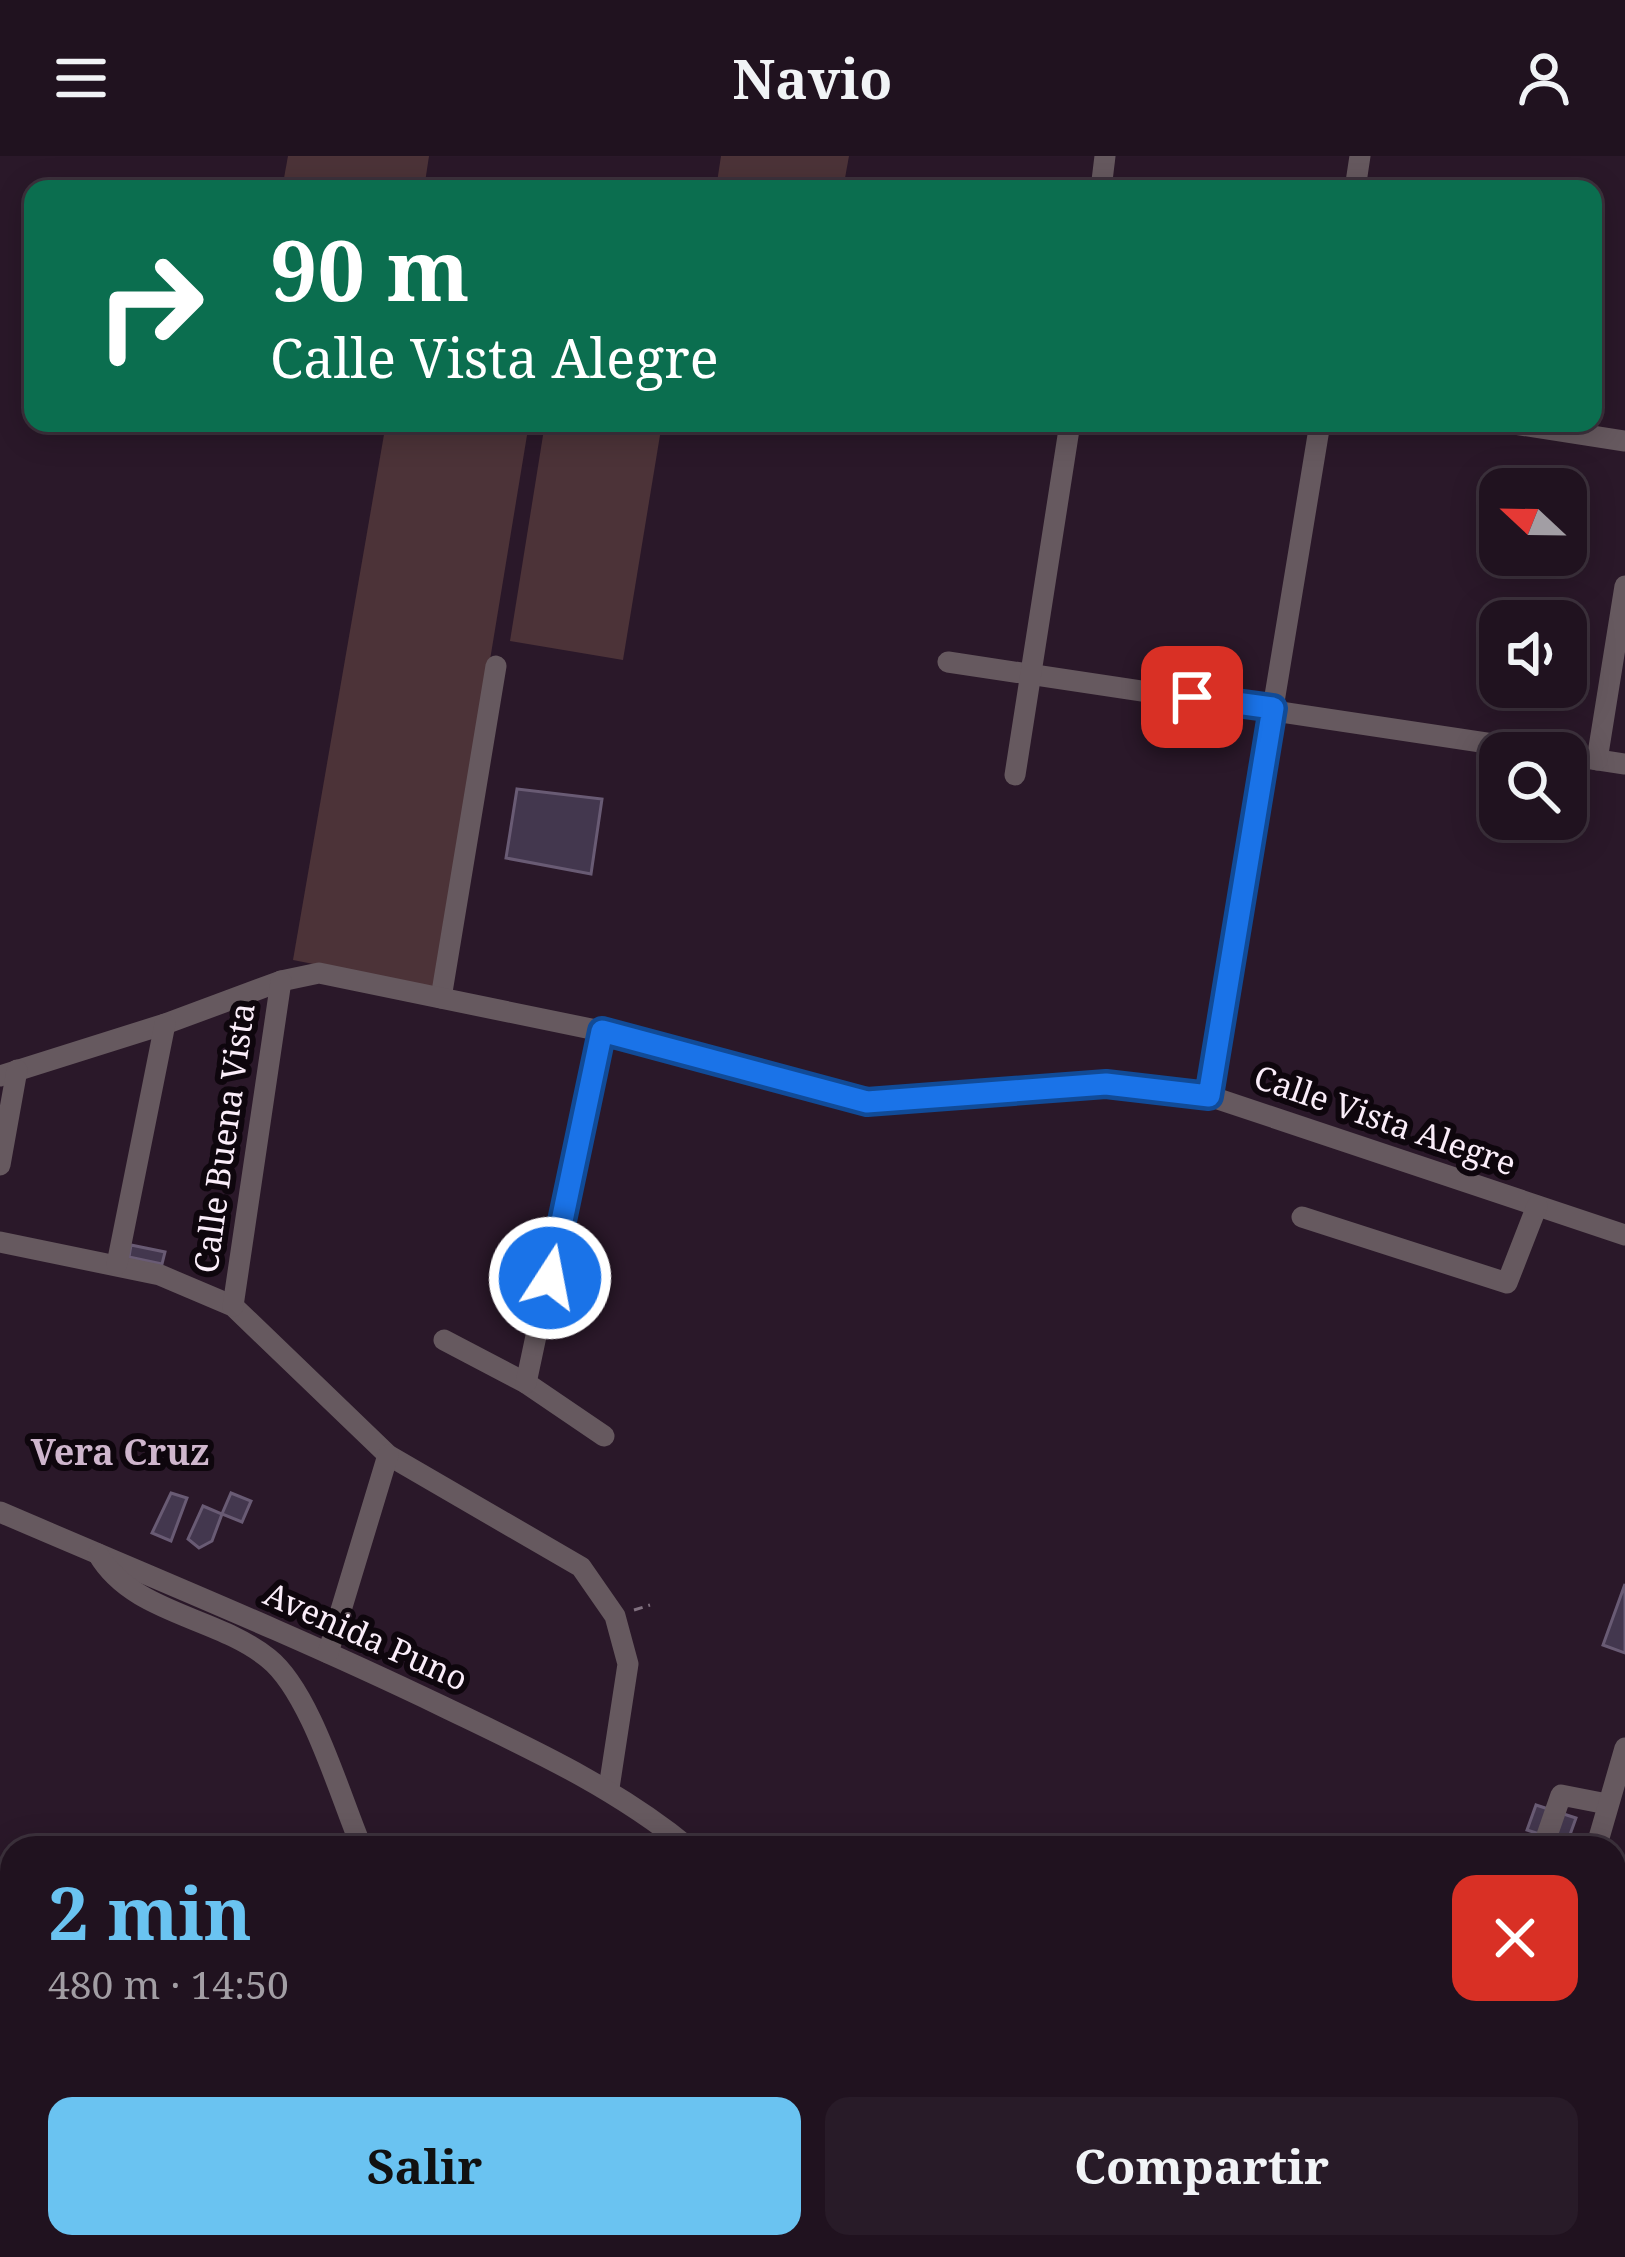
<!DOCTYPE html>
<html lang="es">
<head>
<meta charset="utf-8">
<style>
	body { margin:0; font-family:"Noto Serif",serif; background:#281b28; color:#f1f3f6; height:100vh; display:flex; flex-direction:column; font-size:45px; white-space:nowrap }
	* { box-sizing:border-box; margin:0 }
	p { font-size:39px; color:#a29ea4 }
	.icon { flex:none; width:66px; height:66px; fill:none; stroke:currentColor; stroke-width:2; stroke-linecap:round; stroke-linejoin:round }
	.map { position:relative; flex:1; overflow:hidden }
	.panel { position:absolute; left:0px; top:1680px; width:1626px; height:423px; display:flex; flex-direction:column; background:#20121f; border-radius:36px 36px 0 0; box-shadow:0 6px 30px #0003,0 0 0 3px #3d323d }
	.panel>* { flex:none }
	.banner { position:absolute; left:24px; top:24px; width:1578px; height:252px; border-radius:24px; box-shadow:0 6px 30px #0003,0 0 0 3px #3d323d; background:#0b6e4f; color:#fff; overflow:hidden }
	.needle { width:78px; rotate:292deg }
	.buttons { position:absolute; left:1479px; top:312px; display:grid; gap:24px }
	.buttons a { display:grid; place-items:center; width:108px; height:108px; border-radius:24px; background:#20121f; box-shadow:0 6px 30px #0003,0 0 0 3px #3d323d; font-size:60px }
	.pin { position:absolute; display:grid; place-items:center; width:102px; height:102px; color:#fff; margin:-51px; border-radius:24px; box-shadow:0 6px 18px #0006 }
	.me { position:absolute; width:132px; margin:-66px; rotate:11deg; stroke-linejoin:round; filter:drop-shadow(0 0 9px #0008) }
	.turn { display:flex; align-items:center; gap:42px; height:252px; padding:0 48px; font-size:54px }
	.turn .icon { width:156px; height:156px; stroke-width:2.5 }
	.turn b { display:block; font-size:84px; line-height:102px }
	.round { display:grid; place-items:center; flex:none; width:126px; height:126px; border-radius:24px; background:#281b28 }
	.head { display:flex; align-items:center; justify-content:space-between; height:204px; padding:0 48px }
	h1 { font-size:72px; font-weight:700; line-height:90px; color:#6ac3f1 }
	.cta { display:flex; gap:24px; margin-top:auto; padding:24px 48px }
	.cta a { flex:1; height:138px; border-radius:24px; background:#6ac3f1; color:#111; font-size:48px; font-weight:700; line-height:138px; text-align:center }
	.cta a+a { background:#281b28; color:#f1f3f6 }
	header { display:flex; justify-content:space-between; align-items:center; height:156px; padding:0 48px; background:#20121f; font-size:54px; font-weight:700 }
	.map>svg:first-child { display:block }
	.green { fill:#4c3338 }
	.building { fill:#43374e; stroke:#695b74; stroke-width:3 }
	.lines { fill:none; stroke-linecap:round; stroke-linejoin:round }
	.path { stroke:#80707f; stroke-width:3; stroke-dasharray:9 6; stroke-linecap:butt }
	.minor { stroke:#66595f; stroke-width:21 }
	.route-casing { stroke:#114b97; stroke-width:30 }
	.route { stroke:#1a73e8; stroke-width:21 }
	.labels { text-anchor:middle; stroke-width:12; stroke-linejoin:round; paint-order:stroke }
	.street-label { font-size:33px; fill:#faedf9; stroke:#0e060d }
	.neighbourhood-label { font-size:36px; font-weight:bold; fill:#cfb6cd; stroke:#0e060d }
</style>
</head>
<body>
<header><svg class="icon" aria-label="menu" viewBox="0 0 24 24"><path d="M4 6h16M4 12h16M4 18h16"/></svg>Navio<svg class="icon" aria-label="person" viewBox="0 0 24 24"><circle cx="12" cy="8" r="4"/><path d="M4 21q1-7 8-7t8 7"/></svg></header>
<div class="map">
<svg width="1625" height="2101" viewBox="0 0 1625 2101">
	<rect width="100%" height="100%" fill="#2a1829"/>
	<g class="green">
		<polygon points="288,0 429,0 424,33 282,33"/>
		<polygon points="721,0 849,0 843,33 716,33"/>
		<polygon points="386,267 529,267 436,832 293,804"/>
		<polygon points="545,267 662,267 623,504 510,485"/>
	</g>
	<g class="building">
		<polygon points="517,633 602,643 591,718 506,702"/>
		<polygon points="131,1089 165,1096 162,1108 129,1101"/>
		<polygon points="171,1337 187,1342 171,1385 152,1377"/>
		<polygon points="231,1337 251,1345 242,1366 222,1358"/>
		<polygon points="203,1350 222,1358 212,1385 199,1392 188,1383"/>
		<polygon points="1625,1428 1625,1497 1603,1489"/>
		<polygon points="1536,1649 1576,1662 1567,1687 1527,1674"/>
		<polygon points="1625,2031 1625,2101 1600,2101 1604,2091 1614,2091 1614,2062"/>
	</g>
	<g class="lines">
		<g class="path">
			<polyline points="634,1454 650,1449"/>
			<polyline points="254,2101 257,2091"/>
		</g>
		<g class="minor">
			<polyline points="1101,33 1105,0"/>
			<polyline points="1355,33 1360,0"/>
			<polyline points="1508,267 1625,285"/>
			<polyline points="948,506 1554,597"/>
			<polyline points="1566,599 1625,608"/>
			<polyline points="1597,604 1625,430"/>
			<polyline points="1015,619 1070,267"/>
			<polyline points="441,842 496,510"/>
			<polyline points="0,920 165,868 281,825 319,817 601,875 867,946 1106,928 1209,940 1625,1079"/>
			<polyline points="1209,940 1320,267"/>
			<polyline points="0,1009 17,914"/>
			<polyline points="1302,1061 1507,1127 1537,1050"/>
			<polyline points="0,1086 160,1119 233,1150 388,1299 581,1411 615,1460 628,1508 609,1632"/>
			<polyline points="117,1108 165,868"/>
			<polyline points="233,1150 281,825"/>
			<polyline points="444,1184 526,1227 604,1280"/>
			<polyline points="526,1227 601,875"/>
			<path d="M0 1356C149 1420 299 1481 444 1551 531 1593 615 1631 689 1692"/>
			<path d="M98 1398C133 1458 216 1460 268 1502 311 1536 340 1641 362 1692"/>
			<polyline points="328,1497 388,1299"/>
			<polyline points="1549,1692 1544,1688 1561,1639 1607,1648"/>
			<polyline points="1596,1692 1625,1592"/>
			<polyline points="1614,1904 1625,1911"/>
			<polyline points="532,2091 536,2101"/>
			<polyline points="1219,2091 1233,2101"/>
			<polyline points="1330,2101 1334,2091"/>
			<polyline points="1547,2101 1548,2091"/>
		</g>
	</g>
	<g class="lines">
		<g class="route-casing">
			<polyline id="route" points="550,1122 602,875 867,946 1106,928 1209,940 1273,552 1192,541"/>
		</g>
		<use href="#route" class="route"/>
	</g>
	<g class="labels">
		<g class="street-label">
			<text transform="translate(1385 964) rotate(19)" y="12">Calle Vista Alegre</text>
			<text transform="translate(224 982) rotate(-82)" y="12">Calle Buena Vista</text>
			<text transform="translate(366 1480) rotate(24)" y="12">Avenida Puno</text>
		</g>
		<g class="neighbourhood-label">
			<text x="120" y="1309">Vera Cruz</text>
		</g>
	</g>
</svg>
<div class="buttons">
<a><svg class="needle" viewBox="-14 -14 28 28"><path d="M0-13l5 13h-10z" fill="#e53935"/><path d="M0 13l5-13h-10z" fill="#a29ea4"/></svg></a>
<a><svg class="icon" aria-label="sound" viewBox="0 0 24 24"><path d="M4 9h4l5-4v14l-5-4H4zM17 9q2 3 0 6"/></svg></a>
<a><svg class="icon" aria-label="search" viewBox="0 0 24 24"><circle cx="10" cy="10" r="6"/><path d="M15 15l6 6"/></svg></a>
</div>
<div class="pin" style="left:1192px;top:541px;background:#d93025"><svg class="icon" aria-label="arrive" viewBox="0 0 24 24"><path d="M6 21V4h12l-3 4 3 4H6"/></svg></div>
<svg class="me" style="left:550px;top:1122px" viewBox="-20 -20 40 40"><circle r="17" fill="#1a73e8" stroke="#fff" stroke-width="3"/><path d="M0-11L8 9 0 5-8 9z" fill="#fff"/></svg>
<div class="banner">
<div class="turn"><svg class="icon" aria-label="right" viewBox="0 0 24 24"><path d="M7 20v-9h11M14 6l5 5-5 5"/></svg><div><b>90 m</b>Calle Vista Alegre</div></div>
</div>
<section class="panel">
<div class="head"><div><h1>2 min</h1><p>480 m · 14:50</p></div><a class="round" style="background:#d93025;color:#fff"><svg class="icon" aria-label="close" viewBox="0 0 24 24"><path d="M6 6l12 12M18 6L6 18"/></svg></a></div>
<div class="cta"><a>Salir</a><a>Compartir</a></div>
</section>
</div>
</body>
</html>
